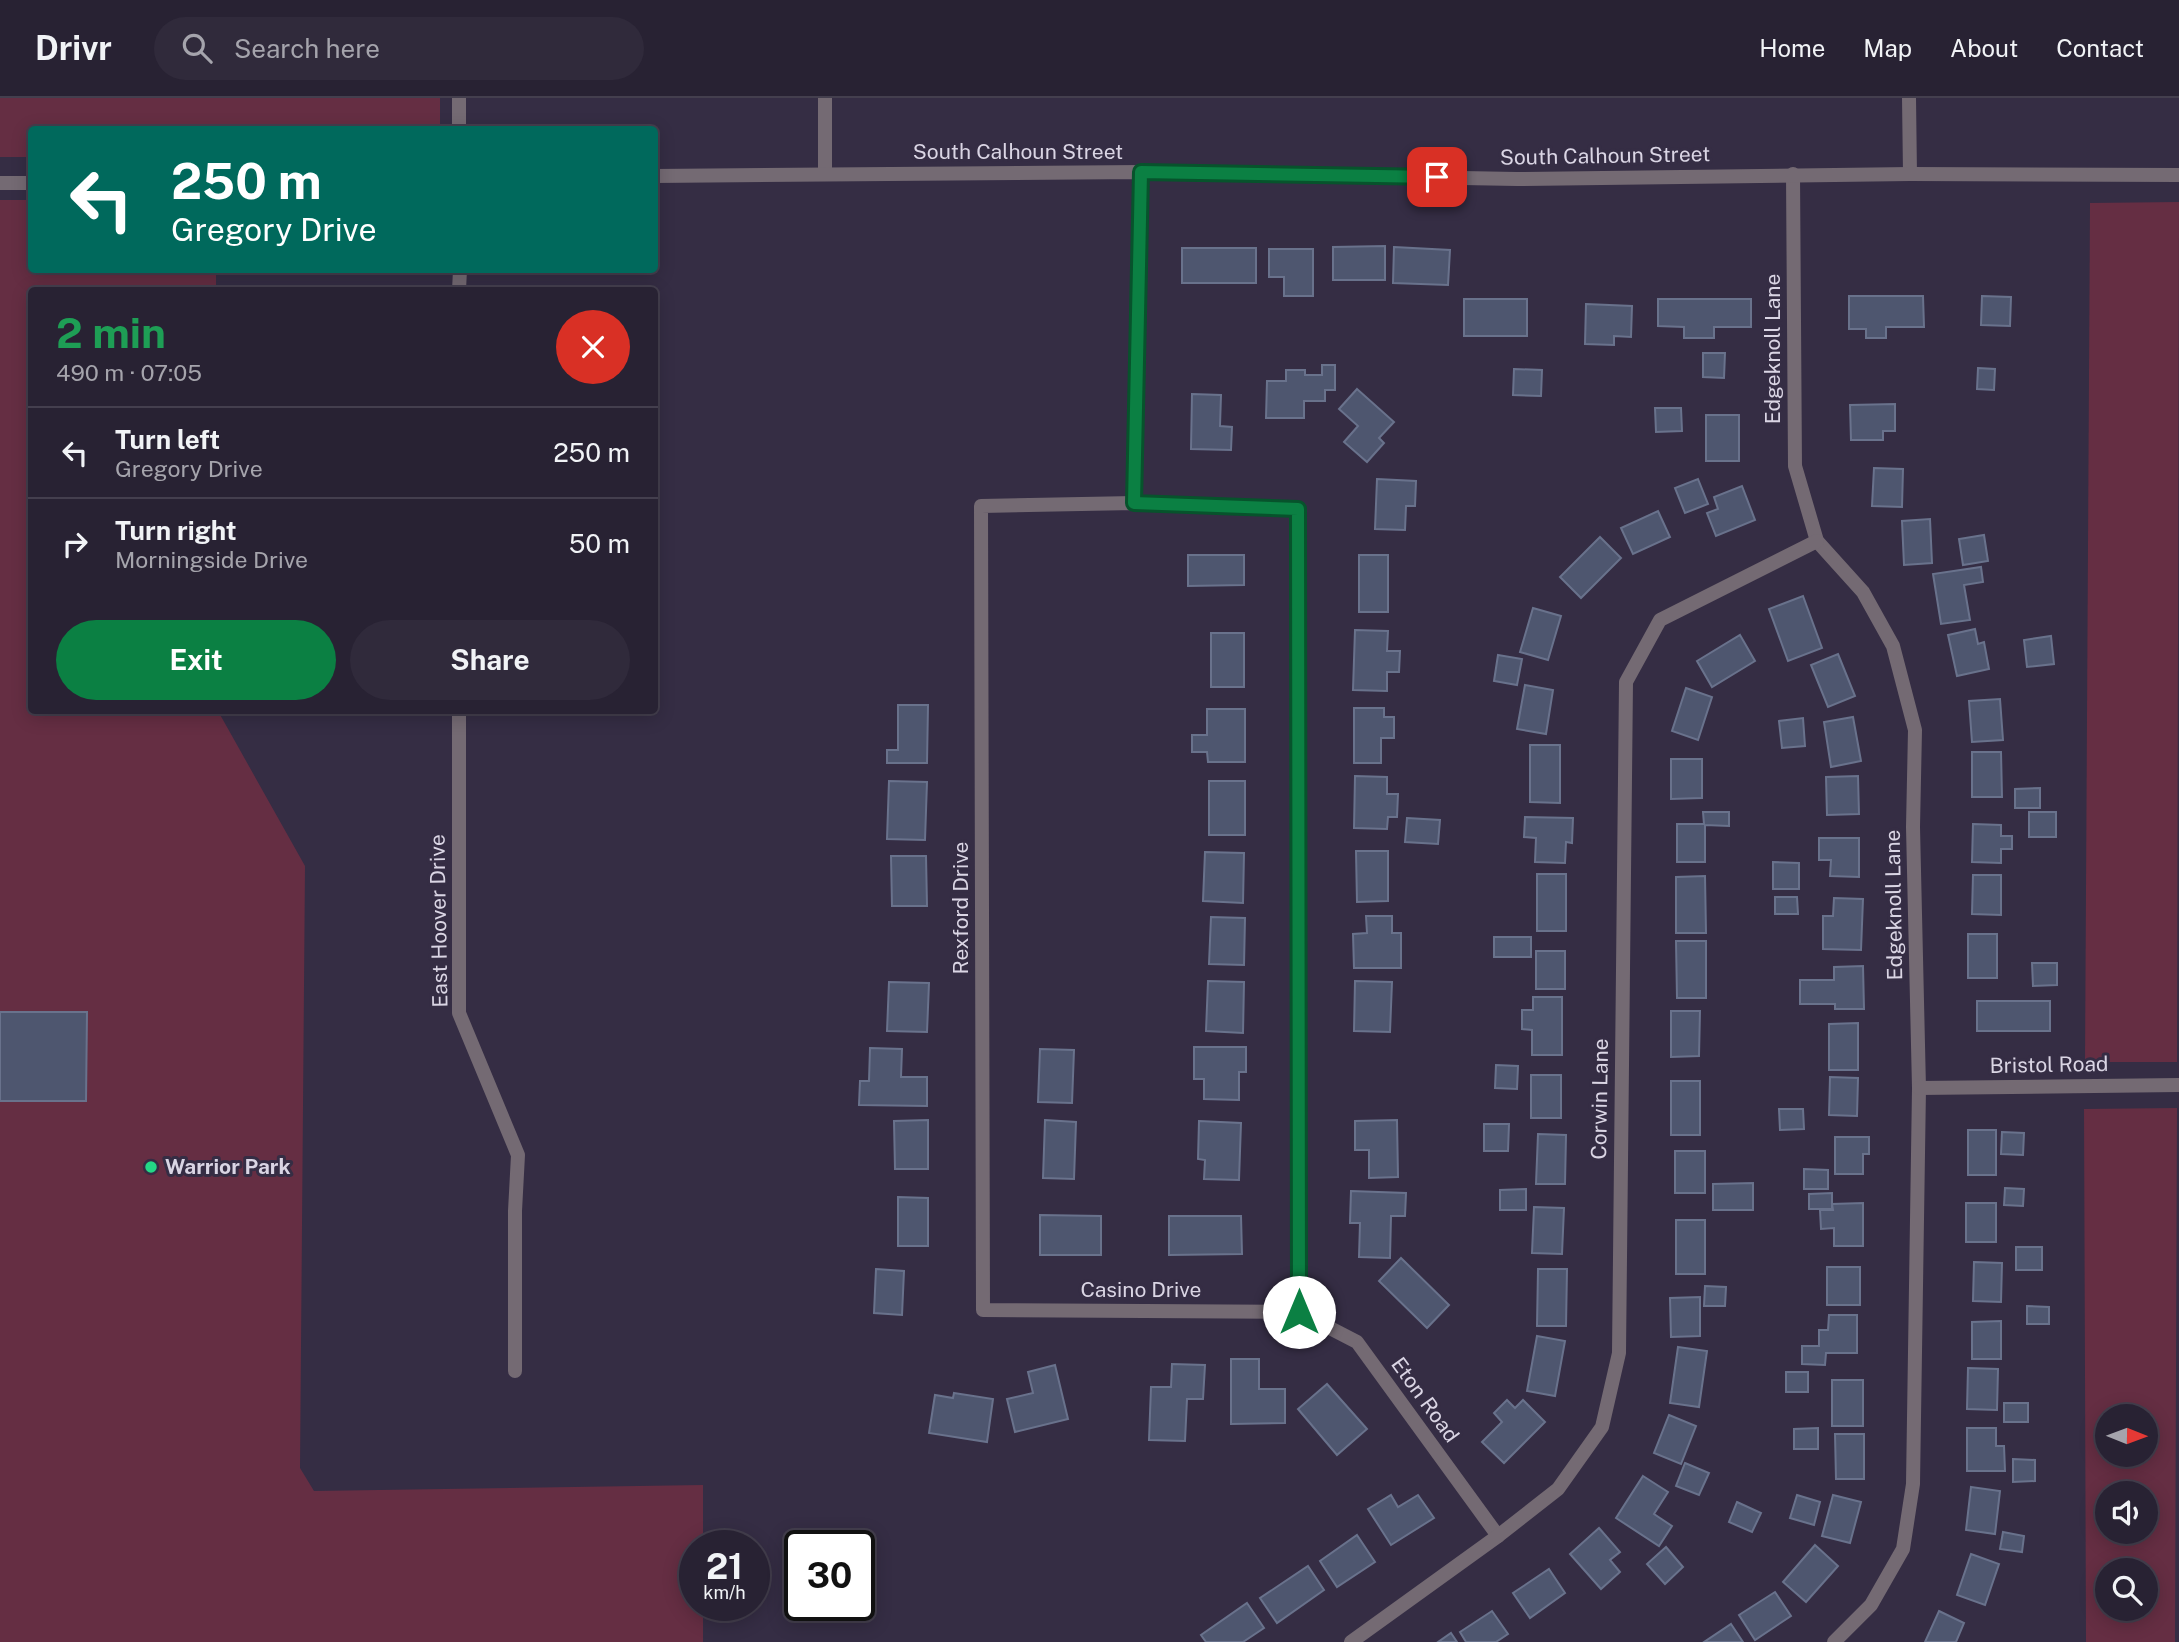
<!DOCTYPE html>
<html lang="en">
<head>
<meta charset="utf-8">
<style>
	body { margin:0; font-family:"Public Sans",sans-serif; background:#302a3b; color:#f1f3f6; height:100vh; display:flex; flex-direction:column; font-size:26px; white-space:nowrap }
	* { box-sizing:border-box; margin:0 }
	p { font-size:23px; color:#a5a4ac }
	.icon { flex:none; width:38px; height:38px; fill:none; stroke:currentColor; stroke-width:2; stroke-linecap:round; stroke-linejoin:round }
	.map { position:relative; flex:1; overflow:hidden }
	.panel { position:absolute; left:28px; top:189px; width:630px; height:427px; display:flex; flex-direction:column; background:#282233; border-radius:7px; box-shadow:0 4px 18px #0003,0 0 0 2px #443f4e }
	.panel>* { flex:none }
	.guide { position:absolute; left:28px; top:28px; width:630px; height:147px; border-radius:7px; box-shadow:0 4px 18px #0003,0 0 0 2px #443f4e; background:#00695c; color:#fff; overflow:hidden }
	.needle { width:46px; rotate:91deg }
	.tools { position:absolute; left:2095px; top:1306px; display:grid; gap:14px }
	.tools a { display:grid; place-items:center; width:63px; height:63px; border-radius:50%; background:#282233; box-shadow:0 4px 18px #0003,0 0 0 2px #443f4e; font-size:35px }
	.speed { position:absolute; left:679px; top:1432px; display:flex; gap:14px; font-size:35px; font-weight:700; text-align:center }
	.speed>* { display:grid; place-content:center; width:91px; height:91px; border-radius:50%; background:#282233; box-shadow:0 4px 18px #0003,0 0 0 2px #443f4e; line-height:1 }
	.speed small { font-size:18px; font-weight:400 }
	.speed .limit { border:4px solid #111; border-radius:10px; background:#fff; color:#111 }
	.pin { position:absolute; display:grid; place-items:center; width:60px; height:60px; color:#fff; margin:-30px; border-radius:14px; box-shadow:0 4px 10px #0006 }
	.me { position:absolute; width:77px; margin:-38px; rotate:0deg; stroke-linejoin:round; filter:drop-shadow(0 0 5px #0008) }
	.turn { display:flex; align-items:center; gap:24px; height:147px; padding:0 28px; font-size:32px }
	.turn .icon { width:91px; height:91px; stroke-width:2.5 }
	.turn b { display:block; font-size:49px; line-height:60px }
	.round { display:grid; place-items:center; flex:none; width:74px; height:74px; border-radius:37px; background:#302a3b }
	.head { display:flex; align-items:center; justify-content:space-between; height:119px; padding:0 28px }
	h1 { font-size:42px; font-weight:700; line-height:52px; color:#1e9e55 }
	.primary-button { display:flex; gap:14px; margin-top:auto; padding:14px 28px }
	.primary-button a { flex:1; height:80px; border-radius:42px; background:#0b8043; color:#fff; font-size:28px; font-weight:700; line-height:80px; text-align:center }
	.primary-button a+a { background:#302a3b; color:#f1f3f6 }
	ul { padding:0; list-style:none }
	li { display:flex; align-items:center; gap:21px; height:91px; padding:0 28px; border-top:2px solid #443f4e }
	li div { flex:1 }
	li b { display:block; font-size:26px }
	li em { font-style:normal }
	header { display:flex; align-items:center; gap:42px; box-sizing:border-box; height:98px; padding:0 35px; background:#282233; border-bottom:2px solid #443f4e }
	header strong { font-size:33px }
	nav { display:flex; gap:38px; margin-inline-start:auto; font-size:24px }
	.search { width:490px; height:63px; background:#302a3b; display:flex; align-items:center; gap:18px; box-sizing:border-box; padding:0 24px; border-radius:38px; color:#a5a4ac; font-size:26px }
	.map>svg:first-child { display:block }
	.green { fill:#652e43; fill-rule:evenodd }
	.building { fill:#4e566f; stroke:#69728c; stroke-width:2 }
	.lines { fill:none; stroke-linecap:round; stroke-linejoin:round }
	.minor { stroke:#746a73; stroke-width:14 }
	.tertiary { stroke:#746a73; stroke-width:14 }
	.route-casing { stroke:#07532c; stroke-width:18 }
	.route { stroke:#0b8043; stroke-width:12 }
	.poi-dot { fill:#24d886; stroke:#352d44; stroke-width:2.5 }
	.labels { text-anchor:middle; stroke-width:6; stroke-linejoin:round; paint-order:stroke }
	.street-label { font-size:21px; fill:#dad5e4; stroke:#352d44 }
	.poi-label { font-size:21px; font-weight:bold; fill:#dad5e4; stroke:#352d44; text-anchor:start }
</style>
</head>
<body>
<header>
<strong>Drivr</strong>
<div class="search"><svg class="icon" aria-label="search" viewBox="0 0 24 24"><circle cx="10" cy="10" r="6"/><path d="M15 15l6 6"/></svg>Search here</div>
<nav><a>Home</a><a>Map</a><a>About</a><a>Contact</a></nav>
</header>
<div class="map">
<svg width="2179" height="1544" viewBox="0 0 2179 1544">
	<rect width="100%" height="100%" fill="#352d44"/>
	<g class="green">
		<polygon points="0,0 440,0 440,31 32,32 31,59 0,59"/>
		<polygon points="0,102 31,102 32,172 216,172 216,192 32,192 32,612 218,613 305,768 300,1370 314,1393 703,1387 703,1447 695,1447 695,1507 703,1507 703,1544 0,1544"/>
		<polygon points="2179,104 2177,964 2085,964 2090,105"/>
		<path d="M2177 1010 2175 1544H2086L2084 1011ZM2107 1318H2146V1356H2107ZM2107 1395H2146V1433H2107ZM2107 1472H2146V1510H2107Z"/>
	</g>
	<g class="building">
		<polygon points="1385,148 1385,182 1333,182 1333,149"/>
		<polygon points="1394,149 1450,152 1448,187 1393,185"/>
		<rect x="1182" y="150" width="74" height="35"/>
		<polygon points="1269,151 1313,151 1313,198 1284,198 1284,179 1269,179"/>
		<polygon points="1849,198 1923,198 1924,229 1886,229 1886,240 1866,240 1866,231 1849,231"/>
		<polygon points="1982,198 2011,199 2010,228 1981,227"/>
		<rect x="1464" y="201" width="63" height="37"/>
		<polygon points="1658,201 1751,201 1751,229 1714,229 1714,240 1684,240 1684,229 1658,228"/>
		<polygon points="1586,206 1632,208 1631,239 1614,238 1614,247 1585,246"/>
		<polygon points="1703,255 1725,255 1724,280 1703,279"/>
		<polygon points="1322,267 1335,267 1335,292 1325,292 1325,303 1304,303 1304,320 1266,320 1267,283 1286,283 1286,272 1305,272 1305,277 1322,277"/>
		<polygon points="1978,270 1995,271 1994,292 1977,291"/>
		<polygon points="1514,271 1542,272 1541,298 1513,297"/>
		<polygon points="1357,291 1394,324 1379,340 1384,345 1367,364 1344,344 1358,328 1339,311"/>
		<polygon points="1192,296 1221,297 1220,328 1232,329 1231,352 1191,351"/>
		<polygon points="1895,306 1895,333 1883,333 1883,342 1851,342 1850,307"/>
		<polygon points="1655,310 1681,310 1682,333 1656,334"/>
		<rect x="1706" y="317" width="33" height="46"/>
		<polygon points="1874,370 1903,371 1902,409 1872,408"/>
		<polygon points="1377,381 1416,383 1415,408 1406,408 1405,432 1375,431"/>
		<polygon points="1698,381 1708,406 1685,415 1675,390"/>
		<polygon points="1742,388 1755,422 1716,438 1707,415 1718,411 1714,399"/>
		<polygon points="1658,413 1670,439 1633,456 1621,430"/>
		<polygon points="1930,421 1932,465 1904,467 1902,423"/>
		<polygon points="1984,437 1988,463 1963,467 1959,441"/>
		<polygon points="1600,439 1621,460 1581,500 1560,479"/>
		<polygon points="1188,457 1244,457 1244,487 1188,488"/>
		<rect x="1359" y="457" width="29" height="57"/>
		<polygon points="1981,469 1983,484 1964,487 1970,522 1941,526 1933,476"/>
		<polygon points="1803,498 1822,550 1788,563 1769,511"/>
		<polygon points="1533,510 1561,518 1548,562 1520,554"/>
		<polygon points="1975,531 1978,546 1984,544 1989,571 1957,578 1948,537"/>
		<polygon points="1355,532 1388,533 1387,553 1400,553 1399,574 1387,574 1387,593 1353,592"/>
		<rect x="1211" y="535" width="33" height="54"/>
		<polygon points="1740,537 1755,563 1712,589 1697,563"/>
		<polygon points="2051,538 2054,566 2027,569 2024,542"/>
		<polygon points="1838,556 1855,598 1828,609 1811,567"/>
		<polygon points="1498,557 1522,561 1517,587 1494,583"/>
		<polygon points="1525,587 1553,592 1546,636 1517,631"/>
		<polygon points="1686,590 1712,599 1698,642 1672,633"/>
		<polygon points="2000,601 2003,642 1972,644 1969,603"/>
		<polygon points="898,607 928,607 927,665 887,665 887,652 898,652"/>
		<polygon points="1354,610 1384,610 1384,619 1394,619 1394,640 1381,640 1381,665 1354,665"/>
		<polygon points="1207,611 1245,611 1245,664 1208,664 1207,654 1192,654 1192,637 1207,637"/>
		<polygon points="1853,619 1861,663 1831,669 1824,624"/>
		<polygon points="1803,620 1805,648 1782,650 1779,623"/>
		<polygon points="1530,647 1560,647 1560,705 1530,704"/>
		<polygon points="1972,654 2001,654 2002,699 1972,699"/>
		<polygon points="1671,661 1702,661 1702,700 1671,701"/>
		<polygon points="1355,678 1387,679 1387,696 1398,696 1397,719 1388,719 1387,731 1354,730"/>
		<polygon points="1858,678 1859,716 1827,717 1826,679"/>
		<polygon points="889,683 927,684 925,742 887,741"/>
		<rect x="1209" y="683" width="36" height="54"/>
		<polygon points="2040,690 2040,710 2015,710 2015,691"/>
		<polygon points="1703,714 1729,714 1729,728 1705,727 1705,764 1677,764 1677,726 1704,726"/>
		<rect x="2029" y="714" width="27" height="25"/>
		<polygon points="1525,719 1573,720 1572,745 1566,744 1565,765 1535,764 1536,740 1524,739"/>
		<polygon points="1407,720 1440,722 1438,746 1405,744"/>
		<polygon points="1973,726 2001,727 2001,738 2012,738 2012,751 2001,751 2001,765 1972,764"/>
		<polygon points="1819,740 1859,740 1859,779 1830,778 1831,762 1819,762"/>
		<polygon points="1356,753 1388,753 1388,803 1357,804"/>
		<polygon points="1205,754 1244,755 1243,805 1203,803"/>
		<polygon points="891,758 926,758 927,808 892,808"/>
		<polygon points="1773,764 1799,765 1799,791 1773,791"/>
		<rect x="1537" y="776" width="29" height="57"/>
		<polygon points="1973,777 2001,777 2001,817 1972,816"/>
		<polygon points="1705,778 1706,835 1676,835 1676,779"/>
		<polygon points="1775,799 1797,799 1798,816 1775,816"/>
		<polygon points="1834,800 1863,801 1861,852 1823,851 1823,818 1833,818"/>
		<polygon points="1366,818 1392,818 1392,835 1401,835 1401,870 1354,870 1353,836 1367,835"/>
		<polygon points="1211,819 1245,820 1244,867 1209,866"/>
		<rect x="1968" y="836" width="29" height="44"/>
		<rect x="1494" y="839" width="37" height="20"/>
		<polygon points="1676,843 1706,843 1706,900 1677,900"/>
		<rect x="1536" y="853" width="29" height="38"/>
		<polygon points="2032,865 2057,865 2057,887 2033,888"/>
		<polygon points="1863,868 1864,911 1835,911 1835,906 1800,906 1800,882 1834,882 1834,869"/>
		<polygon points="1208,883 1244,884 1243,935 1206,933"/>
		<polygon points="1355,883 1392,884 1390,934 1354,933"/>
		<polygon points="889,884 929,885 927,934 887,933"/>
		<polygon points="1533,899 1562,899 1562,957 1532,957 1532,932 1522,931 1522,912 1533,912"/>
		<rect x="1977" y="903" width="73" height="30"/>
		<polygon points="1671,913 1700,913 1699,958 1671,959"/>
		<polygon points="0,914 87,914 86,1003 0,1003"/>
		<polygon points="1858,925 1858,972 1829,972 1829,926"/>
		<polygon points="1194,949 1246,949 1246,974 1239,974 1239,1002 1204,1001 1204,981 1194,981"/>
		<polygon points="870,950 902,951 901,979 927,979 927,1008 859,1007 860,983 869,983"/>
		<polygon points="1040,951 1074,952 1072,1005 1038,1004"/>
		<polygon points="1496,967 1518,968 1517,991 1495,990"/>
		<rect x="1531" y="977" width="30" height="43"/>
		<polygon points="1830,979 1858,980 1857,1018 1829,1017"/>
		<rect x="1671" y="983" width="29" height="54"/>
		<polygon points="1779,1011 1803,1011 1804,1031 1780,1032"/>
		<polygon points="928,1022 928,1071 895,1071 894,1023"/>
		<polygon points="1045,1022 1076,1024 1074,1081 1043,1080"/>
		<polygon points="1397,1022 1398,1079 1369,1080 1369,1052 1355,1052 1355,1023"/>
		<polygon points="1199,1023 1241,1025 1239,1082 1204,1081 1205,1062 1198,1061"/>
		<polygon points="1484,1026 1509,1026 1508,1053 1484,1053"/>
		<rect x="1968" y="1032" width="28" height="45"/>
		<polygon points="2002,1034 2024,1035 2023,1057 2001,1056"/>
		<polygon points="1538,1036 1566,1037 1565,1086 1536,1086"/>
		<polygon points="1835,1039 1869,1039 1869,1056 1863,1056 1863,1076 1835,1076"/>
		<rect x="1675" y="1053" width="30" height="42"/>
		<polygon points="1804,1071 1828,1072 1828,1091 1804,1091"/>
		<polygon points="1753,1085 1753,1112 1713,1112 1713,1086"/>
		<polygon points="2005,1090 2024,1091 2023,1108 2004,1107"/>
		<polygon points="1526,1091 1526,1112 1500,1112 1500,1092"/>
		<polygon points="1351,1093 1406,1095 1405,1118 1391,1118 1390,1160 1359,1159 1360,1125 1350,1125"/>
		<polygon points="1832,1095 1832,1111 1809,1111 1809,1096"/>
		<polygon points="898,1099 928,1100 928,1148 898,1148"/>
		<polygon points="1863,1105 1863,1148 1834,1148 1834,1130 1821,1131 1820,1112 1833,1112 1832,1106"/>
		<rect x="1966" y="1105" width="30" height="39"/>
		<polygon points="1534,1109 1564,1110 1562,1156 1532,1155"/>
		<polygon points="1040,1117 1101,1118 1101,1157 1040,1157"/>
		<polygon points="1169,1118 1241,1118 1242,1156 1169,1157"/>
		<rect x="1676" y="1122" width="29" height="54"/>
		<rect x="2016" y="1149" width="26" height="23"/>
		<polygon points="1401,1160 1449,1207 1427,1230 1379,1183"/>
		<polygon points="1974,1164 2002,1165 2001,1204 1973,1203"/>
		<rect x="1827" y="1169" width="33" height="38"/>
		<polygon points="876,1171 904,1173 902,1217 874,1215"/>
		<polygon points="1538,1171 1567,1171 1566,1228 1537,1228"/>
		<polygon points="1705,1188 1726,1189 1725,1208 1704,1208"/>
		<polygon points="1700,1199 1700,1238 1671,1239 1670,1200"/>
		<polygon points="2027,1208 2049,1209 2049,1226 2027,1226"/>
		<polygon points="1829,1217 1857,1217 1857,1255 1826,1255 1825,1267 1802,1266 1802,1248 1819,1248 1819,1232 1828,1232"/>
		<polygon points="2001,1223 2001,1261 1972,1261 1972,1224"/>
		<polygon points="1537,1238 1565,1243 1555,1298 1527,1293"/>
		<polygon points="1678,1249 1707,1253 1699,1309 1670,1305"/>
		<polygon points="1231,1261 1259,1261 1259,1291 1285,1291 1285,1325 1231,1326"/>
		<polygon points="1172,1266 1205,1267 1203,1301 1187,1301 1185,1343 1149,1342 1151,1289 1171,1289"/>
		<polygon points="1055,1267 1068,1321 1015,1334 1007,1301 1033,1295 1028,1274"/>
		<polygon points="1968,1270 1998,1271 1997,1312 1967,1311"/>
		<rect x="1786" y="1274" width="22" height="20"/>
		<rect x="1832" y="1282" width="31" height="46"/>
		<polygon points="1327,1286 1367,1331 1337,1357 1298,1311"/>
		<polygon points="954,1295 993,1301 987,1344 929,1335 935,1297 953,1300"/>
		<polygon points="1507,1302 1515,1310 1523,1302 1545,1324 1504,1365 1482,1344 1502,1324 1494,1315"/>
		<rect x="2004" y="1305" width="24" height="19"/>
		<polygon points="1669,1317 1696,1328 1681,1366 1654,1355"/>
		<polygon points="1818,1330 1818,1351 1794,1351 1794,1331"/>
		<polygon points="1967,1330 1996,1330 1996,1348 2004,1348 2005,1373 1967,1373"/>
		<polygon points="1835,1336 1864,1336 1864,1381 1836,1381"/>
		<polygon points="2013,1361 2035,1362 2035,1383 2013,1384"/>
		<polygon points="1685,1365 1709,1375 1699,1397 1676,1388"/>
		<polygon points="1643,1378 1668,1394 1654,1416 1672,1428 1659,1448 1616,1420"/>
		<polygon points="1971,1389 2000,1393 1995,1436 1966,1432"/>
		<polygon points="1391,1397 1398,1409 1418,1397 1434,1420 1391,1447 1368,1411"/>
		<polygon points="1797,1397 1820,1404 1814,1427 1790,1420"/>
		<polygon points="1833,1397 1861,1404 1850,1445 1822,1438"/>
		<polygon points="1737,1404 1761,1415 1752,1434 1729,1424"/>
		<polygon points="1599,1430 1620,1454 1610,1462 1620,1474 1601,1491 1570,1456"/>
		<polygon points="2003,1434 2024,1438 2022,1454 2000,1451"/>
		<polygon points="1357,1437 1375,1464 1337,1489 1320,1463"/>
		<polygon points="1815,1447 1838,1468 1806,1504 1783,1484"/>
		<polygon points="1666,1449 1683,1469 1665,1486 1647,1466"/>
		<polygon points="1971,1456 1999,1466 1985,1507 1957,1497"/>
		<polygon points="1308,1468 1324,1492 1277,1525 1260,1500"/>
		<polygon points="1549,1471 1565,1495 1530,1520 1513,1495"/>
		<polygon points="1775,1494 1791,1518 1755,1542 1739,1517"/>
		<polygon points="1247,1505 1264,1530 1243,1544 1206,1544 1201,1537"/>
		<polygon points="1492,1513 1508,1536 1496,1544 1466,1544 1460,1534"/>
		<polygon points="1939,1513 1964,1525 1956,1544 1925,1544"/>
		<polygon points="1731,1526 1743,1544 1704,1544"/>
		<polygon points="1451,1535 1457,1544 1438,1544"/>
	</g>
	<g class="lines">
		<g class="minor">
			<polyline points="459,0 459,32"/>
			<polyline points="825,0 825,76"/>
			<polyline points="1909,0 1910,76"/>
			<polyline points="1793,76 1795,368 1817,443 1863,494 1893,548 1915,632 1913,729 1919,990 1913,1386 1903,1451 1871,1507 1834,1544"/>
			<polyline points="459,192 460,172"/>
			<polyline points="1134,405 1141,74"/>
			<polyline points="459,612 459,915 518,1057 515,1113 515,1273"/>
			<polyline points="1919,990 2179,987"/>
			<polyline points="1299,1214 1298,411 1134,405 981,408 983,1212 1299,1214 1357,1244 1498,1438"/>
			<polyline points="1351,1544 1498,1438 1558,1391 1602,1329 1619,1255 1626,584 1660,522 1817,443"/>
		</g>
		<g class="tertiary">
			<polyline points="654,78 1141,74 1517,81 1910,76 2179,77"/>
			<polyline points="0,85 32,85"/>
		</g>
	</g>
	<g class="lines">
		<g class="route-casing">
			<polyline id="route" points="1299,1214 1298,411 1134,405 1141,74 1437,79"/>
		</g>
		<use href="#route" class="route"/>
	</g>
	<circle class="poi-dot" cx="151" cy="1069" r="7"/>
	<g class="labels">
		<g class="street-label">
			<text x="1018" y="61">South Calhoun Street</text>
			<text transform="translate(1605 58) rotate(-1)" y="7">South Calhoun Street</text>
			<text transform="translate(1773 251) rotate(-90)" y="7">Edgeknoll Lane</text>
			<text transform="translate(1894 807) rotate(-91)" y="7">Edgeknoll Lane</text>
			<text transform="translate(961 810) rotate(-90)" y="7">Rexford Drive</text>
			<text transform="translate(439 823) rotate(-91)" y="7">East Hoover Drive</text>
			<text transform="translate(2049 967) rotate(-1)" y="7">Bristol Road</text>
			<text transform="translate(1600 1001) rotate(-89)" y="7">Corwin Lane</text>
			<text x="1141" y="1199">Casino Drive</text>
			<text transform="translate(1425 1302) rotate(54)" y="7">Eton Road</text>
		</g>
		<g class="poi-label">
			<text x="165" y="1076">Warrior Park</text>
		</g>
	</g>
</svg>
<div class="tools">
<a><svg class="needle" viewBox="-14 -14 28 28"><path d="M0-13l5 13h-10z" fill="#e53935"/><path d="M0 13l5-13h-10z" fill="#a5a4ac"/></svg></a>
<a><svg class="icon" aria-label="sound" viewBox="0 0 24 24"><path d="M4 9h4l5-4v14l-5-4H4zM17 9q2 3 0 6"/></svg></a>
<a><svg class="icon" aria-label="search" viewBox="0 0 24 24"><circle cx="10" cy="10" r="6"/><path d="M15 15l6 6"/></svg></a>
</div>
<div class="speed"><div>21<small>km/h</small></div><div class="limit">30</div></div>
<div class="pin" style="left:1437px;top:79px;background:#d93025"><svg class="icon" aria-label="arrive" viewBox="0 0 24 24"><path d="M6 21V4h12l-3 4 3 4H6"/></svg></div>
<svg class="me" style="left:1299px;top:1214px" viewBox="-20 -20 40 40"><circle r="19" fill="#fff"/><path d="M0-13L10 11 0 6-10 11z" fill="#0b8043"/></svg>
<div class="guide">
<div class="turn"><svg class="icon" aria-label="left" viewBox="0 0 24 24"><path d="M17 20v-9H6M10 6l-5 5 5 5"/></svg><div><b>250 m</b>Gregory Drive</div></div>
</div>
<section class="panel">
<div class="head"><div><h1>2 min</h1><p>490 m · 07:05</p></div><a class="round" style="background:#d93025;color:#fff"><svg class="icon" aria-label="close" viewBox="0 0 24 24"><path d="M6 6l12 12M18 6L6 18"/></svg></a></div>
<ul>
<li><svg class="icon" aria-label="left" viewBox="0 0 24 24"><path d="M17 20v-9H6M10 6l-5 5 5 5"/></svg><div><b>Turn left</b><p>Gregory Drive</p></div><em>250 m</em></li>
<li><svg class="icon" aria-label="right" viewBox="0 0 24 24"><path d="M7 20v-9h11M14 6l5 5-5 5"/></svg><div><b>Turn right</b><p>Morningside Drive</p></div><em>50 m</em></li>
</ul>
<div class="primary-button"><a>Exit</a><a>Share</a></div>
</section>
</div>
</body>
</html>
